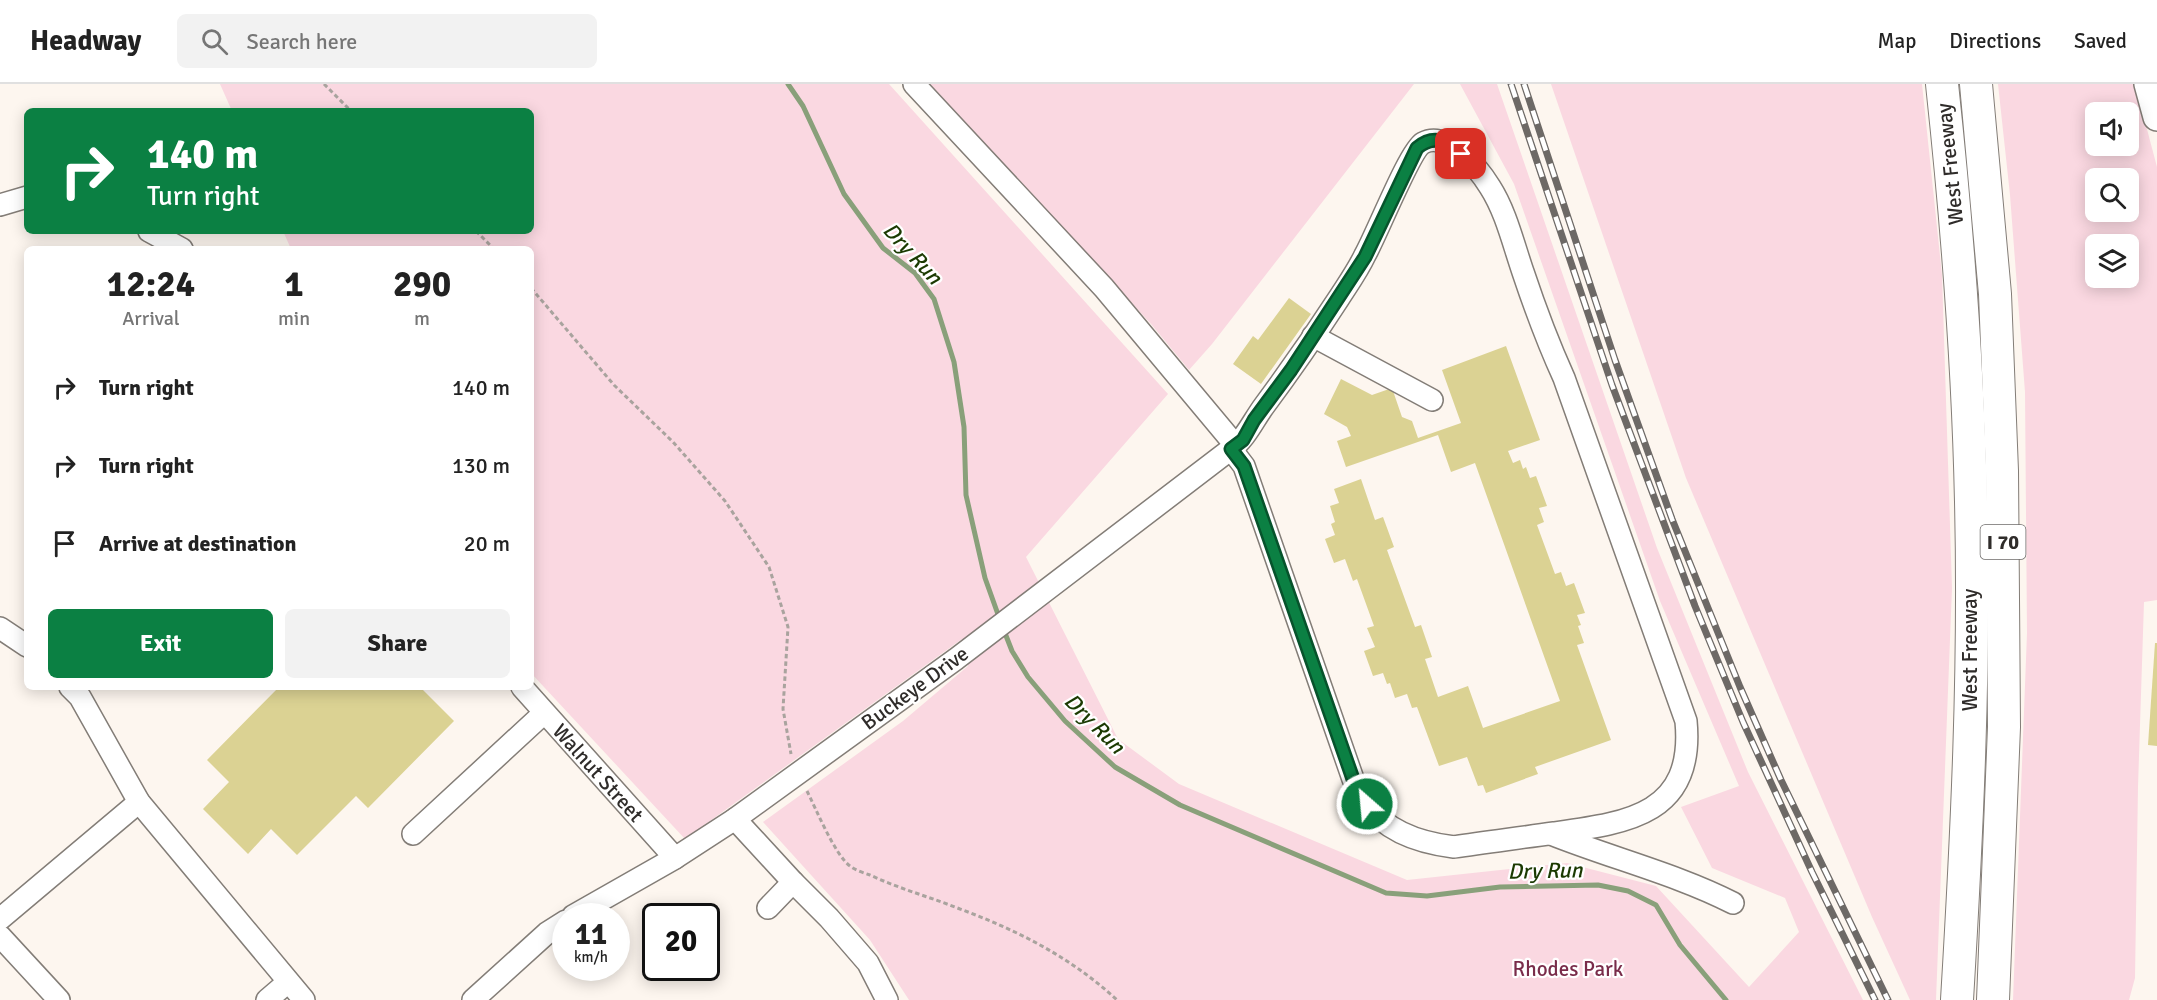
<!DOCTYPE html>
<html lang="en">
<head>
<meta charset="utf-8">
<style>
	body { margin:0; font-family:Signika,sans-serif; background:#f2f2f2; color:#222; height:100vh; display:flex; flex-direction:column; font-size:22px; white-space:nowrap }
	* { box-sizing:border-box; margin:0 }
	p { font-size:20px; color:#767676 }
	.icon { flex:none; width:33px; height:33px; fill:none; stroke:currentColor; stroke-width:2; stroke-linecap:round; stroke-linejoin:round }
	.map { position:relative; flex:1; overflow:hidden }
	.drawer { position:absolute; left:24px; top:162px; width:510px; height:444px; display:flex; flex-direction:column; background:#fff; border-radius:9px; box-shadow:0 3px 15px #0003 }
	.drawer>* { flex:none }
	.banner { position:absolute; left:24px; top:24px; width:510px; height:126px; border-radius:9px; box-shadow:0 3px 15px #0003; background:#0b8043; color:#fff; overflow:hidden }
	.controls { position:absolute; left:2085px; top:18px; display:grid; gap:12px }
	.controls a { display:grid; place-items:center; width:54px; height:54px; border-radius:9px; background:#fff; box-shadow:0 3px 15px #0003; font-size:30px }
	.speed { position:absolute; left:552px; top:819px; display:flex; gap:12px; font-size:30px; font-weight:700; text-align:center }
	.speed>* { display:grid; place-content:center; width:78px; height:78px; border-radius:50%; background:#fff; box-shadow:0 3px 15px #0003; line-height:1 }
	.speed small { font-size:15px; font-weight:400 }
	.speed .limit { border:3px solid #111; border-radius:9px; background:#fff; color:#111 }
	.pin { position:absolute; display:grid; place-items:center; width:51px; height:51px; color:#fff; margin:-26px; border-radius:12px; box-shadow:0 3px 9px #0006 }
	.me { position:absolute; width:66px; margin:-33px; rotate:333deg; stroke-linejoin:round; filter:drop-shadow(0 0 4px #0008) }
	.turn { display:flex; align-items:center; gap:21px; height:126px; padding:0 24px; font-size:27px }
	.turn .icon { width:78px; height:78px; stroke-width:2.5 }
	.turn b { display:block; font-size:42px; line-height:51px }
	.eta { display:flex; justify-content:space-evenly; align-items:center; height:102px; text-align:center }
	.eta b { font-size:36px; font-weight:700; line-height:42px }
	.button { display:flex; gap:12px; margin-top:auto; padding:12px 24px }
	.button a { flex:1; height:69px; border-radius:9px; background:#0b8043; color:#fff; font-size:24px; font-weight:700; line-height:69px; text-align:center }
	.button a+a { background:#f2f2f2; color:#222 }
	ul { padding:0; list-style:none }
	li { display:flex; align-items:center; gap:18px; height:78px; padding:0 24px }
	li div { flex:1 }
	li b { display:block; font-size:22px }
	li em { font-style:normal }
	header { display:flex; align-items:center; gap:36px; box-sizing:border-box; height:84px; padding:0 30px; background:#fff; border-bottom:2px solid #e0e0e0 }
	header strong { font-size:28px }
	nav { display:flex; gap:33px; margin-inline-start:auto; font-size:21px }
	.search { width:420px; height:54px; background:#f2f2f2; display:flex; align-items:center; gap:15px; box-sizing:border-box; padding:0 21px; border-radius:9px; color:#767676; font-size:22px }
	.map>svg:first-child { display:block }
	.green { fill:#fad8e1; fill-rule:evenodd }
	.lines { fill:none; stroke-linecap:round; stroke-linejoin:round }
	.stream { stroke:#89a07a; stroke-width:5 }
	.building { fill:#dbd293 }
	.minor-casing { stroke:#837d77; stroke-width:24 }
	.major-casing { stroke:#837d77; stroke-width:30 }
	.highway-casing { stroke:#837d77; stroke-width:34 }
	.path { stroke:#a9a39e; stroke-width:3; stroke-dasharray:4.5 3; stroke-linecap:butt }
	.minor { stroke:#fff; stroke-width:21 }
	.major { stroke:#fff; stroke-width:27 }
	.highway { stroke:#fff; stroke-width:32 }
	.rail-casing { stroke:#6d6966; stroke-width:7 }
	.rail { stroke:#fff; stroke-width:4.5; stroke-dasharray:14; stroke-linecap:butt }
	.route-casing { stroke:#07532c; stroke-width:15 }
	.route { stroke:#0b8043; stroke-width:10 }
	.labels { text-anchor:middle; stroke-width:4.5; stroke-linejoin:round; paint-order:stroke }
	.shield { fill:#fff; stroke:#6d6b6a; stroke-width:1.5 }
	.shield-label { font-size:20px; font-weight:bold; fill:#2f2c2a }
	.street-label { font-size:21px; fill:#2f2c2a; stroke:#fff }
	.park-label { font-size:21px; fill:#792c4a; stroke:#fff }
	.water-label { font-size:22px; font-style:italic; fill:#1b3a02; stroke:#fff }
</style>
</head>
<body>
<header>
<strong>Headway</strong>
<div class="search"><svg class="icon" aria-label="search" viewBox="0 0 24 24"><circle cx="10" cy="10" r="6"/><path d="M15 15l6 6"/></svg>Search here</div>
<nav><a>Map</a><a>Directions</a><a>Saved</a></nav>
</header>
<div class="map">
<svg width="2157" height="916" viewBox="0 0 2157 916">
	<rect width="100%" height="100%" fill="#fdf6ef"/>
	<g class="green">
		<polygon points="220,0 889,0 1168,310 1026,473 1118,655 1179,700 1407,796 1567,779 1656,802 1749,903 1799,848 1785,814 1712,784 1681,723 1739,702 1660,517 1514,100 1460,0 1497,0 1657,464 1748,688 1863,916 909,916 870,856 763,738 903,637 968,582 962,555 685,755 531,589 531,165 291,165 283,147 531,147 531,27 232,27"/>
		<polygon points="930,0 1414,0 1212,260 1189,286 1151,240"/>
		<polygon points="1551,0 1922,0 1942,191 1952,504 1936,916 1910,916 1872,833 1686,394"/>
		<path d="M1998 0H2135L2157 83V516L2144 518 2138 703 2135 894 2129 916H2013L2027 549 2025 308 2010 111ZM2096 28H2128V62H2096ZM2096 94H2128V128H2096ZM2096 160H2128V194H2096Z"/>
	</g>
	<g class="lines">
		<g class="stream">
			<polyline points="788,0 803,22 844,110 883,164 915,189 934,215 954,278 964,343 966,411 985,494 1000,536"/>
			<polyline points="1003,544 1012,567 1028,593 1065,637 1115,683 1180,721 1386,809 1427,812 1500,803 1598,801 1628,807 1656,821 1680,861 1726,916"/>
		</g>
	</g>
	<g class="building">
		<polygon points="1289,214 1311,230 1261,300 1233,280 1253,252 1258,256"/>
		<polygon points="1506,262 1540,356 1508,367 1513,379 1520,376 1523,385 1526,383 1530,394 1536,392 1547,422 1539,424 1544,438 1537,441 1555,490 1561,488 1566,502 1574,499 1585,529 1577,531 1581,541 1578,542 1584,559 1577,561 1611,656 1535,683 1538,690 1486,709 1483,701 1478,702 1467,673 1439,682 1417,623 1412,624 1407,610 1395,614 1390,599 1387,600 1383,589 1373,592 1364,567 1375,563 1367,544 1374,542 1357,495 1353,497 1345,475 1334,479 1325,455 1335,451 1331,440 1335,438 1330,422 1339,419 1334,405 1361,395 1375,436 1383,433 1394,463 1387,466 1415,543 1421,541 1432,573 1425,575 1438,613 1468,602 1483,644 1560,617 1475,379 1451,388 1438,351 1346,383 1337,357 1351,352 1347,343 1324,330 1341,295 1372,311 1392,304 1402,333 1412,337 1418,354 1461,339 1442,286"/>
		<polygon points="2155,559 2157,559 2157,662 2148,661"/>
		<polygon points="279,603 420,603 454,637 368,724 356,712 297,771 271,745 248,770 203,725 229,698 207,676"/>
	</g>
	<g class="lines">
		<g class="minor-casing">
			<g id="minor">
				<polyline points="914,0 1104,204 1236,362"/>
				<polyline points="0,121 27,113"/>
				<polyline points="149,147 182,165"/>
				<polyline points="1313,252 1432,316"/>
				<polyline points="0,544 27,562"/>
				<polyline points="70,603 80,613 139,718 304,916"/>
				<polyline points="522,603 675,774"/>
				<polyline points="735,735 793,798 829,834 868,879 887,916"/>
				<polyline points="413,750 544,629"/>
				<path d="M1551 750C1611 774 1676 790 1733 819"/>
				<polyline points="768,824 793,798"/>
				<path d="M573 832 675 774 735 735 956 575 1231 365C1246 354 1253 337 1264 322 1290 287 1315 251 1339 214 1348 200 1358 186 1365 171 1376 152 1410 66 1423 59 1447 46 1479 85 1490 103 1506 128 1513 159 1523 188 1535 224 1548 259 1564 294L1686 637C1695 731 1627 739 1554 749 1520 754 1487 758 1454 763 1421 759 1387 749 1367 720 1361 713 1358 703 1353 695L1244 382 1231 365"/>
				<polyline points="0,835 139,718"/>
				<polyline points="0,852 59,916"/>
				<polyline points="267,916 288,898"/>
				<polyline points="473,916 547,849 566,837"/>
			</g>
		</g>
		<g class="major-casing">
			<polyline id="major" points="2148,0 2157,33"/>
		</g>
		<g class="highway-casing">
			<g id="highway">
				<path d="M1942 0C1957 139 1968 278 1971 418 1975 584 1967 750 1957 916"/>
				<polyline points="1976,0 1995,210 2002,387 2004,643 1993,916"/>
			</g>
		</g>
		<g class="path">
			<polyline points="324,0 351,27"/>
			<polyline points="476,147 494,165"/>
			<polyline points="531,204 614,301 673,358 725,417 769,483 788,543 783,625 791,670"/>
			<path d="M807 707C816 725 835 771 850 782 855 786 864 789 870 791 900 805 930 813 960 825 1017 846 1072 874 1117 916"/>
		</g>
		<use href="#minor" class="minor"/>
		<use href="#major" class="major"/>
		<use href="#highway" class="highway"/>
		<g class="rail-casing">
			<g id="rail">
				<polyline points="1511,0 1612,301 1695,522 1743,638 1812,788 1875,916"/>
				<polyline points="1524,0 1615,276 1672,435 1740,603 1781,696 1888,916"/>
			</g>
		</g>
		<use href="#rail" class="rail"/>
	</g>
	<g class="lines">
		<g class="route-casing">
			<path id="route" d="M1367 720 1353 695 1244 382 1231 365 1243 356 1254 336 1291 286 1365 173 1417 64C1434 50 1447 57 1461 70"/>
		</g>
		<use href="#route" class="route"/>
	</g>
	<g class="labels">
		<rect class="shield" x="1980.5" y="441" width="45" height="34" rx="4.5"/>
		<g class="shield-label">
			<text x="2003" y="465">I 70</text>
		</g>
		<g class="street-label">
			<text transform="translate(1950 80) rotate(-96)" y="7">West Freeway</text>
			<text transform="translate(1970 566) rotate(-90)" y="7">West Freeway</text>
			<text transform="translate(915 604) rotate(-36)" y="7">Buckeye Drive</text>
			<text transform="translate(598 689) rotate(48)" y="7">Walnut Street</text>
		</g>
		<g class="park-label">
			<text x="1568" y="892">Rhodes Park</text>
		</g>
		<g class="water-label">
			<text transform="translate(913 169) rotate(47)" y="8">Dry Run</text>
			<text transform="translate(1095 639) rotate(45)" y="8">Dry Run</text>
			<text transform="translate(1545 786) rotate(-1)" y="8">Dry Run</text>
		</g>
	</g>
</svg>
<div class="controls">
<a><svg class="icon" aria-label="sound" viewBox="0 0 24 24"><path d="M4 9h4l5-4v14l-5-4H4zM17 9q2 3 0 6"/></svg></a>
<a><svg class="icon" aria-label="search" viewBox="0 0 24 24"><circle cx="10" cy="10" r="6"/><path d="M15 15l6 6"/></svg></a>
<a><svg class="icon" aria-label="layers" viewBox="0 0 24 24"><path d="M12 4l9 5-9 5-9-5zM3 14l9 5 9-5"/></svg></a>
</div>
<div class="speed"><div>11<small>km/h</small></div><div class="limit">20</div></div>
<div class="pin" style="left:1461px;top:70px;background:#d93025"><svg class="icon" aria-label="arrive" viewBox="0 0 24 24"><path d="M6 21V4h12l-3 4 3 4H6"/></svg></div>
<svg class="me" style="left:1367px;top:720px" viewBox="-20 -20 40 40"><circle r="17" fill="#0b8043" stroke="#fff" stroke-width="3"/><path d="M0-11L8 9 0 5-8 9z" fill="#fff"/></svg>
<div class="banner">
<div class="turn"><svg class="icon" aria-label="right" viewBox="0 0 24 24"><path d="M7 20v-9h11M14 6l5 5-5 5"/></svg><div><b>140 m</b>Turn right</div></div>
</div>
<section class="drawer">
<div class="eta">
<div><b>12:24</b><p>Arrival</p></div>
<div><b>1</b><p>min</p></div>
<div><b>290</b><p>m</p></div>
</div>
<ul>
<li><svg class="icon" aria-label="right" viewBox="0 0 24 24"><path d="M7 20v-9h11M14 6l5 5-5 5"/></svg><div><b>Turn right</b></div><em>140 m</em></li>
<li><svg class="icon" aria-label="right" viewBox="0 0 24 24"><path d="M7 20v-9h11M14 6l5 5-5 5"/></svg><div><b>Turn right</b></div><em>130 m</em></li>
<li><svg class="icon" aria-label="arrive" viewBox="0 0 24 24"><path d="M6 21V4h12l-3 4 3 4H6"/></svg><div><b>Arrive at destination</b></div><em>20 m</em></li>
</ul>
<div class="button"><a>Exit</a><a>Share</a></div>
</section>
</div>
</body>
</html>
